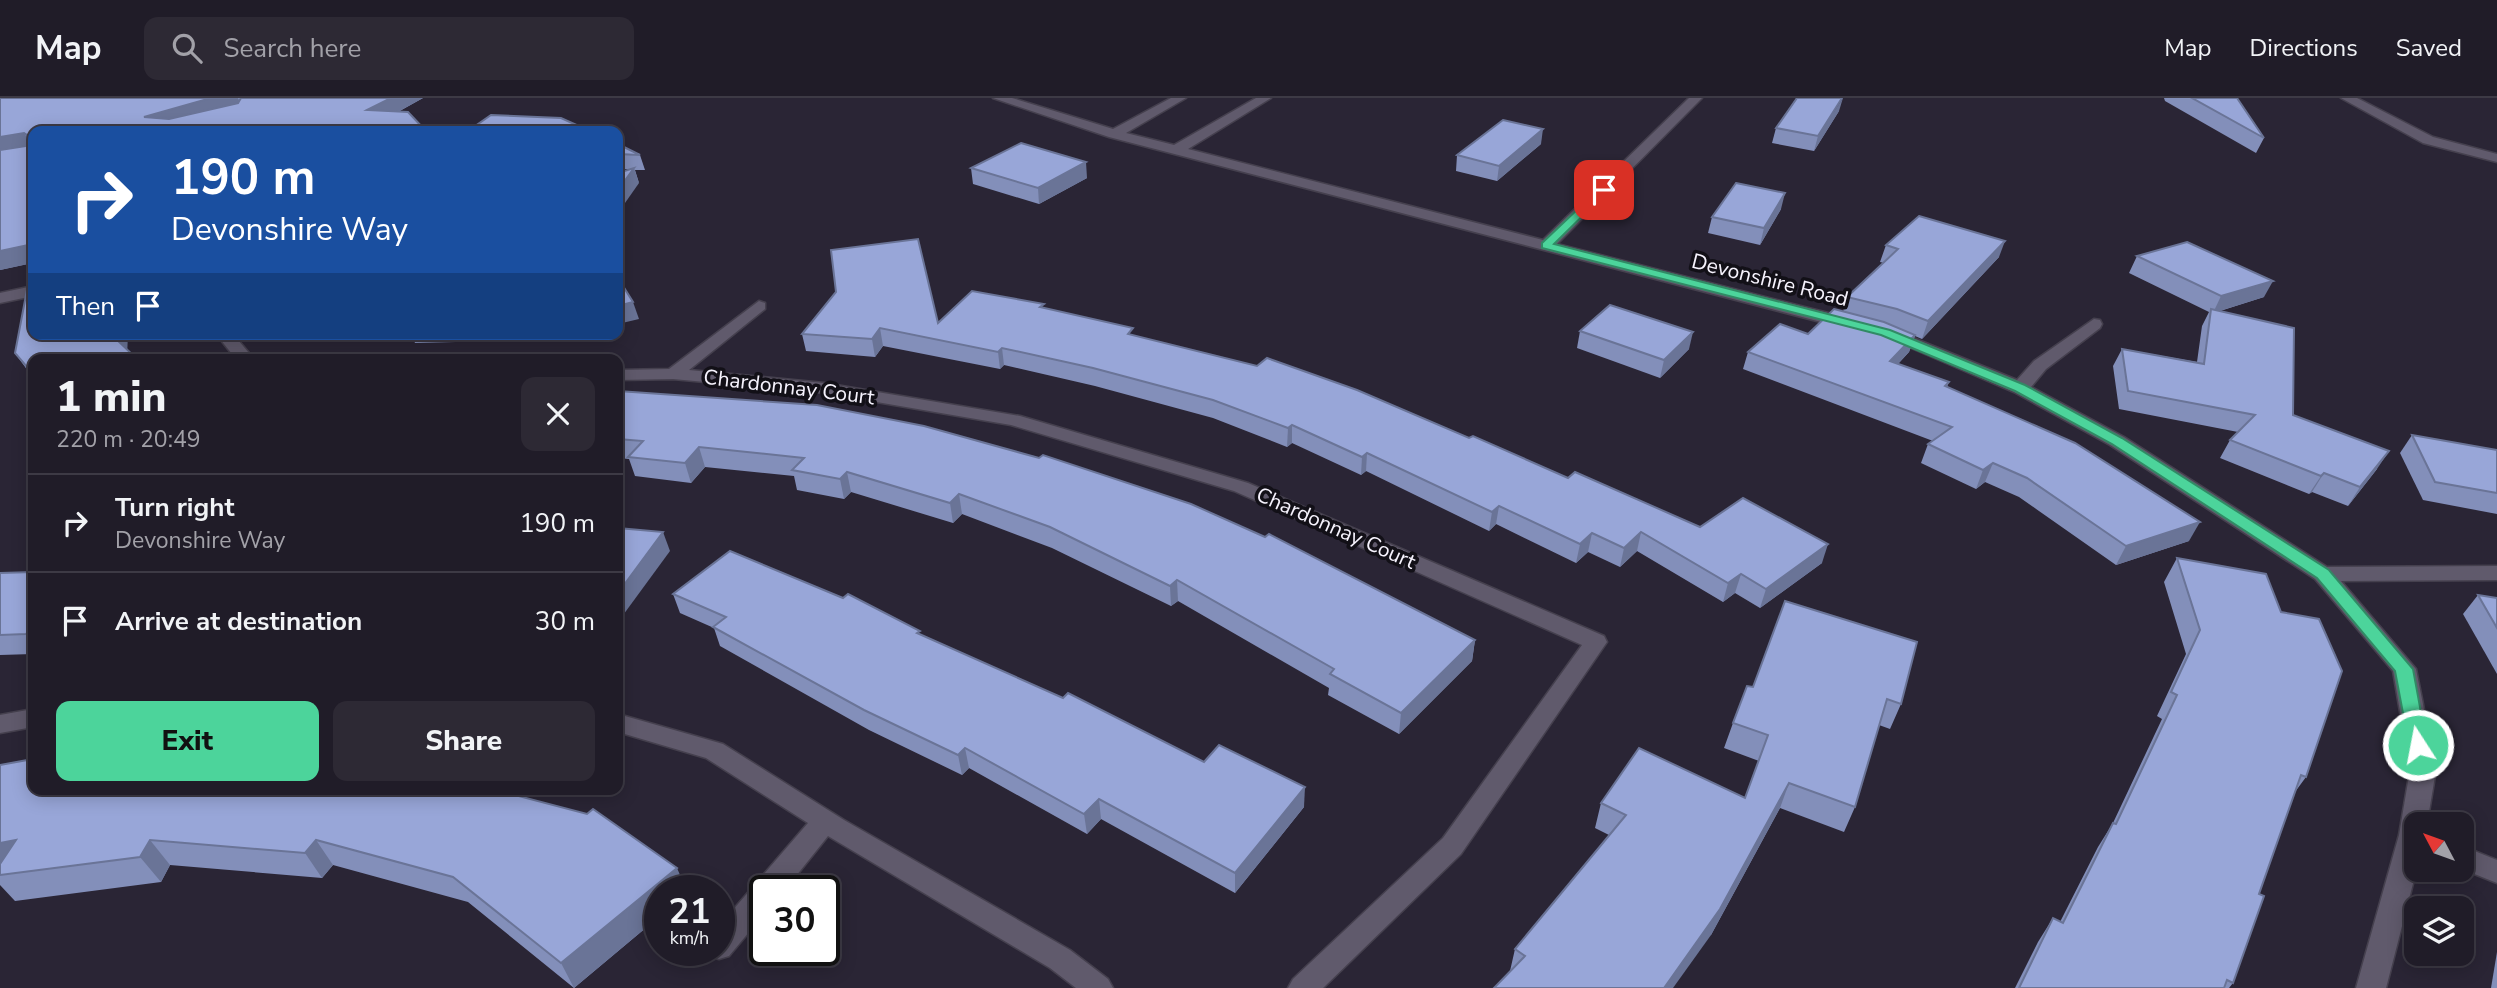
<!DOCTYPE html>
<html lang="en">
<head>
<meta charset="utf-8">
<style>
	body { margin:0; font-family:"Nunito Sans",sans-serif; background:#2d2934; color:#f1f3f6; height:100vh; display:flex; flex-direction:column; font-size:26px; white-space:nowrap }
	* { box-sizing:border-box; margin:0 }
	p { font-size:23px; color:#a2a1a8 }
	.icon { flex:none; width:38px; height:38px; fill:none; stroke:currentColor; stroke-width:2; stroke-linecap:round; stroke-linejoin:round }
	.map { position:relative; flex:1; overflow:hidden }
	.sheet { position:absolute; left:28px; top:256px; width:595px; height:441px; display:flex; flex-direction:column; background:#201c28; border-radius:14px; box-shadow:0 4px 18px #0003,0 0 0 2px #3d3a45 }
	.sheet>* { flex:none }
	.hud { position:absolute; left:28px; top:28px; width:595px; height:214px; border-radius:14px; box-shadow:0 4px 18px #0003,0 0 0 2px #3d3a45; background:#1a4fa0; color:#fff; overflow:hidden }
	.needle { width:46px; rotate:311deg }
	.controls { position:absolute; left:2404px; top:714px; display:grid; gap:14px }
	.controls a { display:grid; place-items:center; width:70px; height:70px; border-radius:14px; background:#201c28; box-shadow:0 4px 18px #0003,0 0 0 2px #3d3a45; font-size:35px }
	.speed { position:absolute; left:644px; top:777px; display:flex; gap:14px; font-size:35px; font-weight:700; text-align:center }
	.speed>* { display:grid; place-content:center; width:91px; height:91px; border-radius:50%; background:#201c28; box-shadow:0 4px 18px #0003,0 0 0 2px #3d3a45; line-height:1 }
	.speed small { font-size:18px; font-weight:400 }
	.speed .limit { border:4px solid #111; border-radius:10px; background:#fff; color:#111 }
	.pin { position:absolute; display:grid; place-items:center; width:60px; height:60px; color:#fff; margin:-30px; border-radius:14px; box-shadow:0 4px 10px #0006 }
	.me { position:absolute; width:77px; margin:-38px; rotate:349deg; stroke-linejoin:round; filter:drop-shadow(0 0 5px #0008) }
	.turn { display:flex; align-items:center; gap:24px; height:147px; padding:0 28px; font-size:32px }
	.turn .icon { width:91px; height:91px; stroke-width:2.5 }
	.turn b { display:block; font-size:49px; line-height:60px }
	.then { display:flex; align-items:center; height:66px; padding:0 28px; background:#0003; gap:14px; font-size:26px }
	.round { display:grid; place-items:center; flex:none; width:74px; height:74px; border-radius:14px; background:#2d2934 }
	.overview { display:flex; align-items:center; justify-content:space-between; height:119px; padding:0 28px }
	h1 { font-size:42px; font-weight:800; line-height:52px }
	.action { display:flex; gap:14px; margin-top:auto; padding:14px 28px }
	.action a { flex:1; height:80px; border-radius:14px; background:#4cd49b; color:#111; font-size:28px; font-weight:800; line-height:80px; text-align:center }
	.action a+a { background:#2d2934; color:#f1f3f6 }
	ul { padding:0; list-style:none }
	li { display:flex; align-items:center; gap:21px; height:98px; padding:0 28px; border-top:2px solid #3d3a45 }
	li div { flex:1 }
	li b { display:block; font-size:26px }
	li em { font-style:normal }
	header { display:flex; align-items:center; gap:42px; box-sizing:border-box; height:98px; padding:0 35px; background:#201c28; border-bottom:2px solid #3d3a45 }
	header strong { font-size:33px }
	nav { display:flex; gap:38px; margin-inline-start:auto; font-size:24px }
	.search { width:490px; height:63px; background:#2d2934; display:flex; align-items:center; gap:18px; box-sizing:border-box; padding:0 24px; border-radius:14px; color:#a2a1a8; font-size:26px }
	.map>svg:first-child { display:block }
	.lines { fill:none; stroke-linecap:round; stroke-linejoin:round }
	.minor-casing { stroke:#45404e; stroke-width:3 }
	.minor { fill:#605a6c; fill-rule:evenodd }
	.wall { fill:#838fba }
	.shaded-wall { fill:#6a7497 }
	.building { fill:#98a6d8; stroke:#6a7497; stroke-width:2 }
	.route { fill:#4cd49b; stroke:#318a65; stroke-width:2 }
	.labels { text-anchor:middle; stroke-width:7; stroke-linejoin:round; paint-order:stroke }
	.street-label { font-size:21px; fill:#f6f3fd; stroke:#121017 }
</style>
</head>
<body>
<header>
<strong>Map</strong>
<div class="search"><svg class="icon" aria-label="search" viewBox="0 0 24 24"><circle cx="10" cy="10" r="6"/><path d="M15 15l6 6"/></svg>Search here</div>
<nav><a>Map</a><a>Directions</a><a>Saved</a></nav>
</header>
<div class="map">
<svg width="2497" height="890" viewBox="0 0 2497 890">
	<rect width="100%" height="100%" fill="#2a2535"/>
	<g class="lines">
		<g class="minor-casing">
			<g id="minor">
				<polygon points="993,0 1012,0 1113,31 1171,0 1186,0 1126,35 1174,47 1256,0 1271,0 1188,51 1543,142 1689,0 1702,0 1557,146 1856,222 1858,226 1856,230 1844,230 1109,39"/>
				<polygon points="2341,0 2357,0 2433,39 2497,56 2497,64 2423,45"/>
				<polygon points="33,188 33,198 0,205 0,195"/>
				<polygon points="759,203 765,205 765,211 689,272 824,285 1020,318 1248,385 1604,538 1607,544 1461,756 1323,890 1288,890 1293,881 1443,740 1582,547 1234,393 1011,327 824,295 673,281 618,282 618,272 669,271"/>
				<polygon points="2094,221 2100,222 2102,226 2100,230 2046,271 2031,289 2124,339 2327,469 2497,468 2497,482 2341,483 2416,571 2436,672 2427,726 2417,726 2417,770 2386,890 2356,890 2399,737 2410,672 2393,573 2315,481 2110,347 2014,294 1877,235 1879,231 1891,231 2017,282 2034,263"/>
				<polygon points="216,236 233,236 254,261 236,261"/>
				<polygon points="33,611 33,629 0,635 0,617"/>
				<polygon points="618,616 723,646 844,722 1070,852 1108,881 1113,890 1076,890 1050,870 828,738 784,793 765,793 765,815 729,858 719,861 709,858 706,852 719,852 719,828 808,725 706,660 618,634"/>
				<polygon points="2462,748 2497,762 2497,785 2462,771"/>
			</g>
		</g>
		<use href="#minor" class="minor"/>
	</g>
	<g class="wall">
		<polygon points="0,0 423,0 398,14 33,33 33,280 15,255 32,165 0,172"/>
		<polygon points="2164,0 2237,0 2264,40 2256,55 2165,3"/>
		<polygon points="1839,13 1814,53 1772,45 1776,30"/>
		<polygon points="618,46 640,57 645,72 635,72 639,85 629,71 618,71"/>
		<polygon points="1541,46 1497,83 1456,73 1457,57"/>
		<polygon points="971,70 1087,80 1039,106 973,86"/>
		<polygon points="1781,111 1760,147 1708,135 1712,119"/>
		<polygon points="1886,147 1999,159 1922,241 1915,238 1909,254 1898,266 1949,284 1947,289 2189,443 2116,467 2019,399 1985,384 1976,391 1921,365 1928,346 1933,343 1743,271 1748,254 1808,236 1843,214 1847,199 1884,165 1880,164"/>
		<polygon points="2137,158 2264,199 2220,213 2293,317 2377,371 2348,408 2312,394 2309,396 2220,360 2230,342 2238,334 2119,311 2113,268 2122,251 2197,264 2202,228 2209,214 2129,175"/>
		<polygon points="1044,210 1469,340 1568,380 1700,429 1822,465 1760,510 1735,495 1723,504 1637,453 1620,469 1588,454 1576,465 1496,426 1489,433 1366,373 1361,377 1292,345 1287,349 1213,320 1095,288 1004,267 1000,271 883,248 875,259 806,253 802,236 938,225"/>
		<polygon points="1580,233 1689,251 1660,280 1577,250"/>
		<polygon points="411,236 501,236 496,243 415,245"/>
		<polygon points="618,293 1475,542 1472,563 1399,636 1328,597 1329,590 1178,503 1171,508 1052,450 962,416 953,425 851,394 844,401 797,392 794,378 705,369 691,385 635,378 629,361 618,360"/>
		<polygon points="2412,337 2497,352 2497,416 2423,402 2400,355"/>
		<polygon points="2177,460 2306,679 2295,694 2259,796 2233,885 2229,890 2015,890 2038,844 2053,820 2060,824 2098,749 2113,725 2162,621 2157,618 2186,556 2164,484"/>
		<polygon points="33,474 33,556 0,557 0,475"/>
		<polygon points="673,496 921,537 1304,709 1235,795 1101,721 1087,736 969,670 962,677 869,632 720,548 714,530 680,515"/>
		<polygon points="2478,497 2497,500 2497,576 2463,516"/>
		<polygon points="1785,503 1901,606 1890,631 1879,627 1855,709 1844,734 1780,710 1711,837 1510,873 1515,851 1609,737 1595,730 1601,705 1745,700 1759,663 1724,650 1733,625 1753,589"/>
		<polygon points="0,667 33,691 517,691 512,696 660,793 660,818 574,890 468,804 333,767 322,780 170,767 161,784 15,803 0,787"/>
		<polygon points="2497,854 2497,890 2491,890"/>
	</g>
	<g class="shaded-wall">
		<polygon points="211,0 238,0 241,8 152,33 144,19"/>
		<polygon points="391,0 423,0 374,27 367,12"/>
		<polygon points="1843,0 1839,13 1814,53 1818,38"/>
		<polygon points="1543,31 1541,46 1497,83 1499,68"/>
		<polygon points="24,35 33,49 0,56 0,39"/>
		<polygon points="1086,64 1087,80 1039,106 1038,90"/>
		<polygon points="634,70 639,85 618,115 618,92"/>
		<polygon points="1785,95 1781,111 1760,147 1764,130"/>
		<polygon points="2005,143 1999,159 1922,241 1928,223"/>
		<polygon points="33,146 33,165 0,172 0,153"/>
		<polygon points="2273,183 2264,199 2213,215 2221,198"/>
		<polygon points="633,204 639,221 618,226 618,208"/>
		<polygon points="880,230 883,248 875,259 872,241"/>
		<polygon points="1693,234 1689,251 1660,280 1664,262"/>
		<polygon points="117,236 128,236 127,259 116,241"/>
		<polygon points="346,236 358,236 348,241"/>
		<polygon points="494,236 501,236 496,243"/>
		<polygon points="553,236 580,236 556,243"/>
		<polygon points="1915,237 1909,254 1884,281 1890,263"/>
		<polygon points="1002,250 1004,267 1000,271 998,254"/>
		<polygon points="1292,327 1292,345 1287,349 1288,330"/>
		<polygon points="699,349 705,369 691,385 685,365"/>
		<polygon points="2389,353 2377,371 2348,408 2360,389"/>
		<polygon points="1367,355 1366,373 1361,377 1362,359"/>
		<polygon points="1993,365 1985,384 1976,391 1983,372"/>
		<polygon points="847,374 851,394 844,401 840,381"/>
		<polygon points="2324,375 2312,394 2309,396 2321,378"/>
		<polygon points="959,396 962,416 953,425 950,405"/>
		<polygon points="1499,408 1496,426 1489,433 1492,414"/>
		<polygon points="2200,424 2189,443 2116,467 2126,448"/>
		<polygon points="663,434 670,453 618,524 618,495"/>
		<polygon points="1641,434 1637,453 1620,469 1624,450"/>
		<polygon points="1592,435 1588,454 1576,465 1580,446"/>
		<polygon points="1828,446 1822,465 1760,510 1766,491"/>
		<polygon points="1741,476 1735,495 1723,504 1728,485"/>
		<polygon points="1177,482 1178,503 1171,508 1170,488"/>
		<polygon points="33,530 33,545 26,536 31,531"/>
		<polygon points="1475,542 1472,563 1399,636 1401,615"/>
		<polygon points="965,650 969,670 962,677 958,657"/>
		<polygon points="1789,685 1780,710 1711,837 1673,890 1664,890"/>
		<polygon points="1305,689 1304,709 1235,795 1235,775"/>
		<polygon points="484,691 517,691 517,692 496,714"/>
		<polygon points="1099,701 1101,721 1087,736 1084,716"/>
		<polygon points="16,742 0,774 0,745"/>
		<polygon points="150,742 170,767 161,784 140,759"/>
		<polygon points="316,742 333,767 322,780 305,755"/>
		<polygon points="677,770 687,793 660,793 660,818 574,890 561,865"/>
	</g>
	<g class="building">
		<polygon points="0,0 211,0 144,19 169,21 238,5 241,0 391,0 367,12 408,14 426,33 33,33 33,146 0,153 0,52 25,48 27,37 24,35 0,39"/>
		<polygon points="1797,0 1842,0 1818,38 1776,30"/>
		<polygon points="2192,0 2237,0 2264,40"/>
		<polygon points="491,17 561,20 590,33 468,33"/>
		<polygon points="1503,22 1543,31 1499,68 1457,57"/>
		<polygon points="1021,45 1086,64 1038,90 971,70"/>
		<polygon points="618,46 640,57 618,56"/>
		<polygon points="634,70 618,92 618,75"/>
		<polygon points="1736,85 1785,95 1764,130 1712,119"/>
		<polygon points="1919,118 2005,143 1928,223 1897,211 1847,199 1898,151 1886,147"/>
		<polygon points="918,141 938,225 972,193 1044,206 1040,209 1133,230 1128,236 1257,268 1267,260 1357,292 1469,340 1473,338 1568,380 1575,374 1700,429 1743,400 1828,446 1766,491 1741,476 1728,485 1641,434 1624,450 1592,435 1580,446 1499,408 1492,414 1367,355 1362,359 1292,327 1288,330 1213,302 1093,270 1002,250 998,254 880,230 872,241 802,236 836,194 831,152"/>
		<polygon points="2187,144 2273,183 2221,198 2137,158"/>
		<polygon points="33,160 33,236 117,236 116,241 137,261 33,261 33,276 15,255"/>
		<polygon points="618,180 633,204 618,208"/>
		<polygon points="1610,207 1693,234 1664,262 1580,233"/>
		<polygon points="1834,211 1884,224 1915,237 1890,263 1949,284 1945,288 2075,345 2200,424 2126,448 2027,380 1993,365 1983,372 1928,346 1952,329 1748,254 1780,226 1808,236"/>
		<polygon points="2211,211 2294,230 2293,317 2389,353 2360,389 2324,375 2321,378 2230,342 2255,317 2128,293 2122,251 2204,266"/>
		<polygon points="618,293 817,307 924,328 1039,360 1043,357 1191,406 1265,439 1269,436 1475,542 1401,615 1330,576 1334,571 1177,482 1170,488 1050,429 959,396 950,405 847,374 840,381 792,372 804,360 699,349 685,365 628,359 643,343 618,341"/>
		<polygon points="2412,337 2497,352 2497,395 2435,384"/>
		<polygon points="618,430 663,434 618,495"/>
		<polygon points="730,453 843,500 848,496 920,533 917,535 1063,600 1068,595 1204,664 1219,647 1305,689 1235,775 1099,701 1084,716 965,650 958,657 864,612 713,529 726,519 673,496"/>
		<polygon points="2177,460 2266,476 2281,514 2319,521 2342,573 2306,679 2301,677 2259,796 2264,798 2233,885 2227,882 2224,890 2019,890 2053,820 2063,825 2113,725 2116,726 2177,597 2171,594 2200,532"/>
		<polygon points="33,474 33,530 31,531 26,536 0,537 0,475"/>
		<polygon points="2478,497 2497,500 2497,530"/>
		<polygon points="1785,503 1917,544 1901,606 1887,601 1855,709 1789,685 1720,811 1664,890 1494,890 1525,858 1515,851 1626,717 1601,705 1639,650 1745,700 1768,637 1733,625 1747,588 1753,589"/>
		<polygon points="33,661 33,691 492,691 587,716 593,711 677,770 561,865 453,779 316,742 305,755 150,742 140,759 0,777 0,766 16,742 0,745 0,667"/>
	</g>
	<polygon class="route" points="1600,90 1609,92 1554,146 1890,232 2025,287 2122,340 2329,472 2413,571 2427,647 2425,652 2418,654 2409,647 2395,573 2317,480 2112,346 2015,293 1881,237 1542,150 1542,145"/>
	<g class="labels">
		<g class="street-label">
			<text transform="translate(1770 182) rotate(14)" y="7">Devonshire Road</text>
			<text transform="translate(789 289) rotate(7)" y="7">Chardonnay Court</text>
			<text transform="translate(1336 430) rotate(24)" y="7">Chardonnay Court</text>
		</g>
	</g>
</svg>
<div class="controls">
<a><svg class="needle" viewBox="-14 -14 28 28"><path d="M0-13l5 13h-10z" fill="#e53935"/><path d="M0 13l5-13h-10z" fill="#a2a1a8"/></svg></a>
<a><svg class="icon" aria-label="layers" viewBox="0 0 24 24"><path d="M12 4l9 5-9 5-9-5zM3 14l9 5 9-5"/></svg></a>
</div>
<div class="speed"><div>21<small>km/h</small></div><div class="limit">30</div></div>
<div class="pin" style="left:1604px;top:92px;background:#d93025"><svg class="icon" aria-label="arrive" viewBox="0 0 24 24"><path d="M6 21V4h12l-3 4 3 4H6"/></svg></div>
<svg class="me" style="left:2418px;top:647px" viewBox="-20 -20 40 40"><circle r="17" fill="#4cd49b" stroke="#fff" stroke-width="3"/><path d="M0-11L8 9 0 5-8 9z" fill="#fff"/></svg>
<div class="hud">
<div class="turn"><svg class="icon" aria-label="right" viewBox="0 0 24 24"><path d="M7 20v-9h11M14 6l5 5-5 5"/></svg><div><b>190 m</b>Devonshire Way</div></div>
<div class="then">Then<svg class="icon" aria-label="arrive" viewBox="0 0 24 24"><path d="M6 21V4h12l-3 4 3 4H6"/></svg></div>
</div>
<section class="sheet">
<div class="overview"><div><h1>1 min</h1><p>220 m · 20:49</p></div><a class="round"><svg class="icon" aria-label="close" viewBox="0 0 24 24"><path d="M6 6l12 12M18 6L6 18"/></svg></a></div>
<ul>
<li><svg class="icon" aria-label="right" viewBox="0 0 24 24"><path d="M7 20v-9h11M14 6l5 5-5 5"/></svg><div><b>Turn right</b><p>Devonshire Way</p></div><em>190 m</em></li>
<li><svg class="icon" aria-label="arrive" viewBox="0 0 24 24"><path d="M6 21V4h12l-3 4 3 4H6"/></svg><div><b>Arrive at destination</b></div><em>30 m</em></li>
</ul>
<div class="action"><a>Exit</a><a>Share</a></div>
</section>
</div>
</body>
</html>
